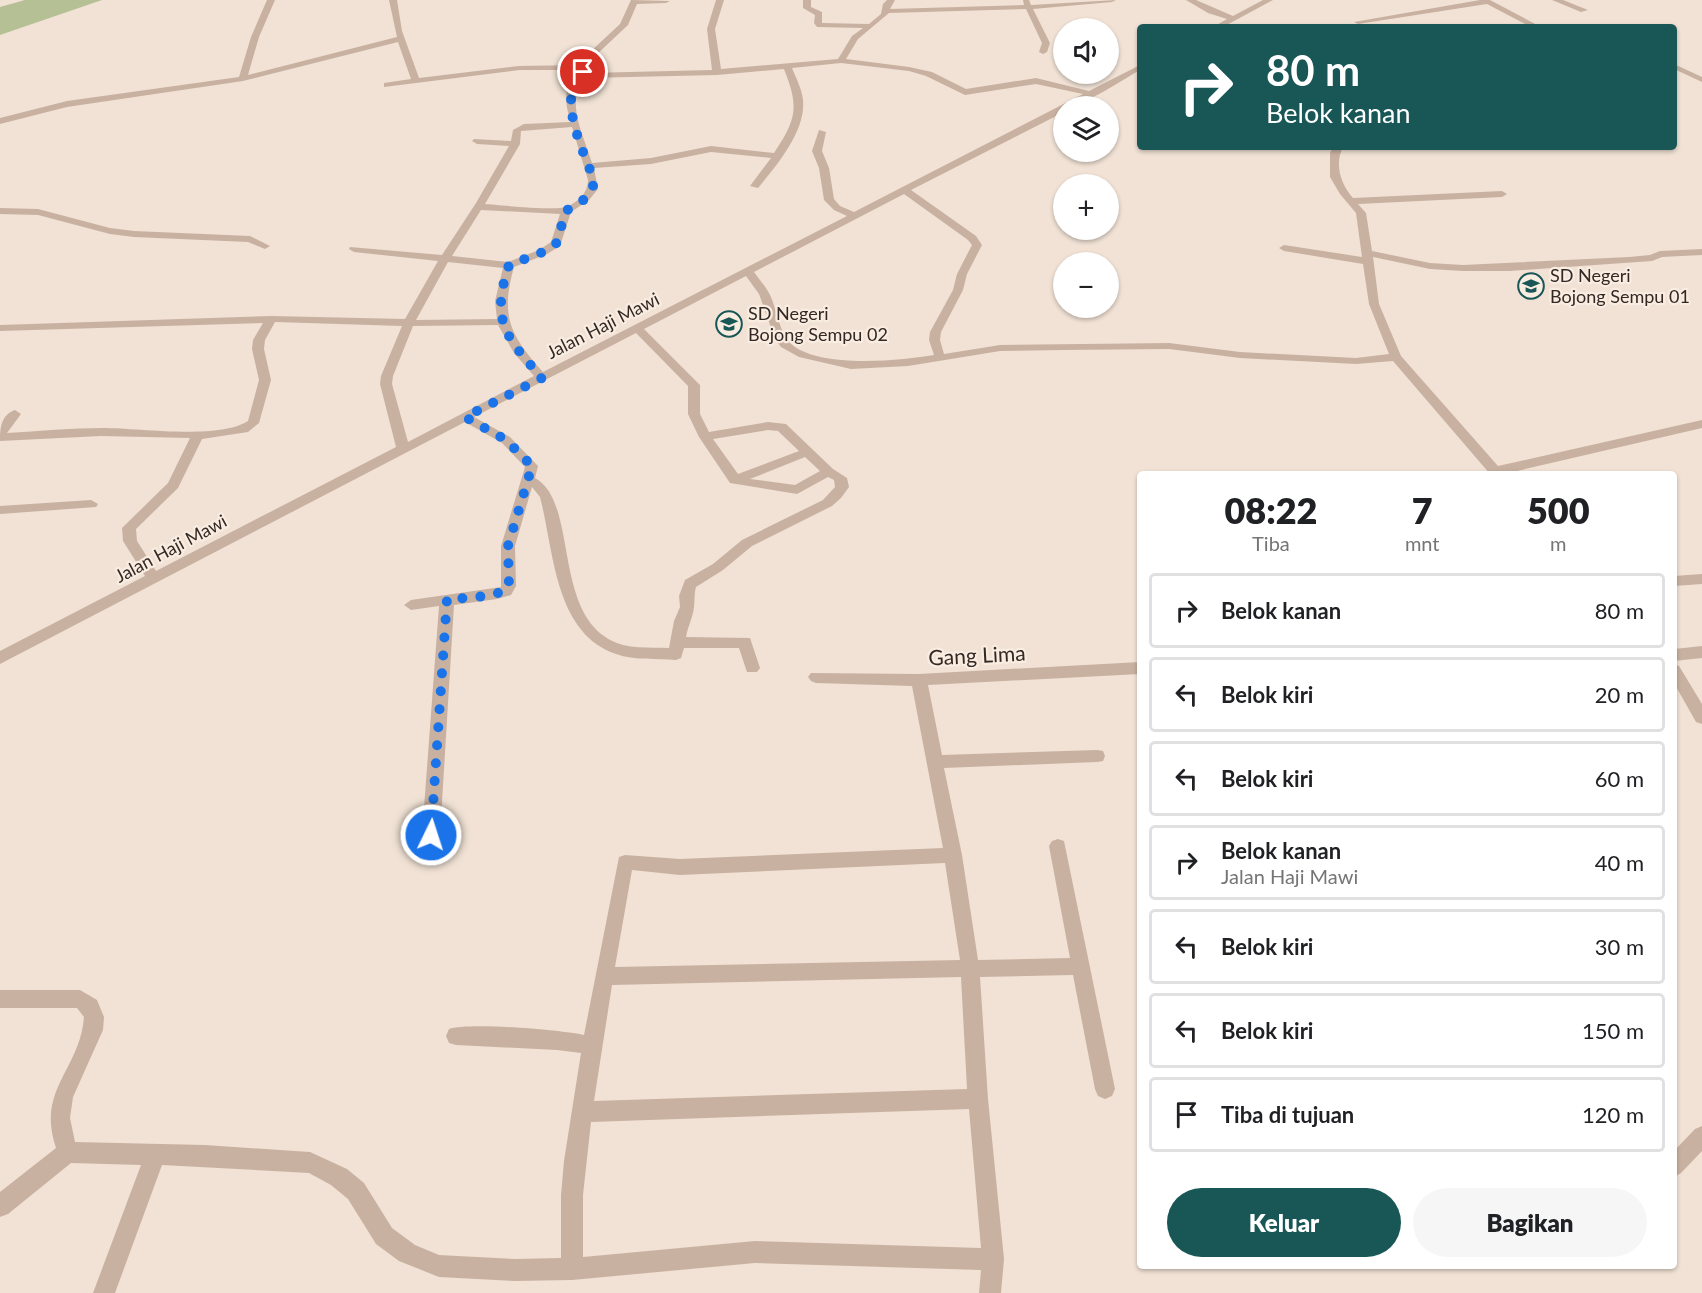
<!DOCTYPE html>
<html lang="id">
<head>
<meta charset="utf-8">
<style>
	body { margin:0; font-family:Lato,sans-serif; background:#f6f6f6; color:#202124; height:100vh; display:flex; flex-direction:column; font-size:22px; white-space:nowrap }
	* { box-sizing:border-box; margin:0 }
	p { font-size:20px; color:#757577 }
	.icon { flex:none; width:33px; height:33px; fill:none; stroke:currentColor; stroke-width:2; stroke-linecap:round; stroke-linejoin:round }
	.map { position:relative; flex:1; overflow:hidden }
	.sheet { position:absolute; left:1137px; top:471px; width:540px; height:798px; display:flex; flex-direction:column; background:#fff; border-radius:6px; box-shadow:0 2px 4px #0004 }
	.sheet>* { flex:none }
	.banner { position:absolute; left:1137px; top:24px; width:540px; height:126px; border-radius:6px; box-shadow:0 2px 4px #0004; background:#195656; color:#fff; overflow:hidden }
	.controls { position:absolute; left:1053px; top:18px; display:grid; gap:12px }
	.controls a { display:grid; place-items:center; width:66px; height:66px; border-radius:50%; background:#fff; box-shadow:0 2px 4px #0004; font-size:30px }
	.pin { position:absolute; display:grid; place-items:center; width:51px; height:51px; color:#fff; margin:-26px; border:3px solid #fff; border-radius:50%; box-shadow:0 2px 6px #0007 }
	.me { position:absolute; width:66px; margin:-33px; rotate:4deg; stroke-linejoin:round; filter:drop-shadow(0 0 4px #0008) }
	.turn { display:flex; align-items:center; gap:21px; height:126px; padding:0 30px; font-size:27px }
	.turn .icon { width:78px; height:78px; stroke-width:2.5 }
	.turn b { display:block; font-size:42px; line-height:51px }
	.eta { display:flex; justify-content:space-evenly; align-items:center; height:102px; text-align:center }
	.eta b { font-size:36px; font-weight:800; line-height:42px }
	.primary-button { display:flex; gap:12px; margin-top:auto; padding:12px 30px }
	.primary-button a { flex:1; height:69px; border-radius:36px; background:#195656; color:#fff; font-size:24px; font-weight:800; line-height:69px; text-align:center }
	.primary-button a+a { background:#f6f6f6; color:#202124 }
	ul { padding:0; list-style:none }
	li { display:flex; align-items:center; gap:18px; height:75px; margin:0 12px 9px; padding:0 18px; border:3px solid #e0e0e0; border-radius:6px }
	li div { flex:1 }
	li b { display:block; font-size:22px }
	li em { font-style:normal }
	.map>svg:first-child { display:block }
	.green { fill:#b5c095 }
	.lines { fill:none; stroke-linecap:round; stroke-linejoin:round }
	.minor { fill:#c9b1a1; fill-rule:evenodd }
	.route { stroke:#1a73e8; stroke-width:10; stroke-dasharray:0 18 }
	.labels { text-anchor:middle; stroke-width:4.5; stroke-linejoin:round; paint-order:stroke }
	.far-poi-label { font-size:18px; fill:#332824; stroke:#f9ece1; text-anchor:start }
	.far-street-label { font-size:18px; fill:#332824; stroke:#f9ece1 }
	.street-label { font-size:21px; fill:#332824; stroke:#f9ece1 }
</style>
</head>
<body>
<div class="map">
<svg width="1702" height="1293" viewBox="0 0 1702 1293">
	<rect width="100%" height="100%" fill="#f1e2d5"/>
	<polygon class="green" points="25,0 102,0 0,35 0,7"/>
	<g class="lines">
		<g class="minor">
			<path d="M267 0H275L259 37 248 75 397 37 389 0H397L402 31 419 78 519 66 582 65 589 53 620 24 631 0 670 1 666 3 637 4 628 25 595 56 588 73 712 70 707 29 716 0H724L715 29 721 69 838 59 852 36 863 28 817 27 814 23 815 15 803 8V0H811V7L822 12V23L869 24 881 14 883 4 887 0H895L890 9 1024 5 1023 0H1029L1031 5 1116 0 1112 2 1033 9 1050 43 1047 52 1043 54 1039 52 1042 43 1026 9 889 13 858 39 846 59 909 67 932 72 966 89 1036 78 1089 91 1140 65V70C1120 81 1085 106 1064 106V112L911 190 976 236 982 245 967 274 963 290 941 332 940 340 944 354 1000 345 1169 343 1240 352 1356 358 1389 354 1369 304 1363 264 1284 251 1279 248 1284 245 1362 257 1356 213 1340 194 1330 177V153L1333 147H1343C1334 165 1341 184 1353 198L1502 191 1507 194 1502 197 1358 204 1366 213 1372 251 1430 263 1463 265 1629 257 1650 255 1660 251 1702 249V255L1662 257 1652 261 1510 271H1463L1430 269 1373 257 1379 304 1401 356 1498 466 1702 420V428L1504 474H1490L1393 361 1356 364 1240 358 1169 349 1064 350 1000 351 908 366 851 369 799 357 781 347 775 339 759 294 746 276 644 329 700 385V414L709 432 768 422 786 424 833 469 847 478 849 487 841 498 832 506 752 546 723 570 696 587C694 594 695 600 694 607 693 617 688 626 686 637L750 638 760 668 757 672H747L739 648H684L681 658 676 660C657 658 635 661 616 654 554 633 554 550 540 497L532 487 515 546 516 586 511 595 497 599 454 605 440 835 437 840 431 842 425 840 422 835 439 606 411 610 404 605 411 600 501 587V546L525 467 502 443 465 422 0 664V651L145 576 123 541 122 528 168 483 190 438 101 436 0 441C0 428 1 415 15 410L21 414 7 433C39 431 71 428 103 428 138 428 219 440 248 421L259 380 252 349 253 340 263 323 0 331V325L271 316 405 319 438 261 354 252 349 249 350 247 442 255 476 203 509 146 477 144 472 141 474 139 511 141 513 130 524 124 571 122C567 110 562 92 572 82 576 77 579 77 580 70H519L384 87V83L411 79 398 42 243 81 67 107 0 124V118L67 101 239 77 251 37ZM841 63 909 71 926 76 965 95 1036 84 1083 94 854 212 840 206 834 199 829 168 822 151 826 132 819 130 812 151 819 168 824 200 834 210 847 216 543 372C510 335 500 316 514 267L547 254 560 246 571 212 589 200 598 189 594 168 651 164 711 152 771 158 750 186 758 188C777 165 806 131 803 100 802 89 796 78 792 68ZM784 69C799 107 797 118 774 153L711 146 651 158 592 163C585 138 563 99 586 78L717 75ZM572 127 588 180C588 193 578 202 566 207 555 211 500 205 485 204L520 144 521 131ZM904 194 968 240 972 245 957 274 953 290 930 332 929 340 934 355C899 361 815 369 789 342 780 333 776 307 770 295 766 287 759 279 754 272ZM481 210 560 214 551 242 539 250 508 262 452 256ZM448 262 503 268 495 301 497 319 416 320ZM275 322 402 326 381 376 380 384 396 447 156 571 137 541 136 529 178 488 202 439 248 432 259 423 271 380 264 349 265 340ZM498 325 514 353 534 376 408 442 392 384 393 376 413 326ZM636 333 688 386V414L699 437 730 483 797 494 828 477 834 480 835 487 823 500 742 540 713 564 685 580 679 596 680 607 674 621 669 648C655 647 638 649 623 645 549 624 581 503 535 478L538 466 510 437 474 417ZM768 430 778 431 799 451 738 474 713 439ZM805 457 820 471 795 485 750 479Z"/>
			<polygon points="1186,0 1196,0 1233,16 1263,0 1273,0 1223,27 1213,27 1227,19 1208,13"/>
			<polygon points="1480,0 1490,0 1541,27 1531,27 1487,4 1358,24 1354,22"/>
			<polygon points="1552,0 1563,0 1588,10 1581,12"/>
			<polygon points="1674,64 1702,77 1702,82 1674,69"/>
			<polygon points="0,208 38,209 110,228 134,231 250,236 270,246 265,249 248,242 134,237 110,234 38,215 0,214"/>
			<polygon points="91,500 98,504 96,507 0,514 0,506"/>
			<polygon points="1702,574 1702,584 1674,586 1674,576"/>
			<polygon points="1702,646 1702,658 1674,661 1674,649"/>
			<path d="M1140 662V674L928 685 942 755 1097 750 1103 751 1105 756 1103 761 1097 762 944 768 962 855 978 960 1070 958 1049 846 1052 841 1058 839 1064 841 1115 1089 1112 1096 1105 1099 1098 1096 1095 1089 1073 975 980 977 988 1099 1004 1259 1001 1293H979L981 1270 755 1263 572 1280 515 1281 439 1277 399 1261 376 1244 348 1199 331 1185 309 1173 162 1165 115 1293H93L141 1165 71 1163 8 1214 0 1217V1192L56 1148C36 1089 80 1070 84 1017L77 1008H0V990H80L97 1000 104 1017 103 1030 73 1097 70 1118 75 1142 205 1145 310 1152 347 1169 364 1183 392 1228 415 1245 439 1255 515 1259 561 1258V1195L564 1161 581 1053 557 1050 456 1045 449 1043 446 1036 449 1029C468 1022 562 1030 584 1035L619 857 625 855 680 859 943 848 912 686 816 683 811 681 808 677 811 673 919 674ZM945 863 960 960 615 967 632 870 680 875ZM961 977 967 1089 594 1101 612 985ZM969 1109 981 1248 755 1241 583 1257V1195L591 1122Z"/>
			<polygon points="1674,664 1679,666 1702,704 1702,724 1696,722 1674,683"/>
			<polygon points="1702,1126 1702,1151 1681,1173 1674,1177 1674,1151 1695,1129"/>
		</g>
	</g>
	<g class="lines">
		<path class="route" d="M431 835 447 599C461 598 501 598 509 586L508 546 532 466 506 440 465 417 542 378C506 337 490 321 509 265L543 252 556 244 566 211C581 200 592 200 594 180 585 155 555 95 582 76L583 72"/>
	</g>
	<defs>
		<g id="school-ring" transform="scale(1.35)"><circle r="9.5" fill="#f9ece1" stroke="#195656" stroke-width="1.5"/><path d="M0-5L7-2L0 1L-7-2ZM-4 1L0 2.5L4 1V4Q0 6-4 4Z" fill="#195656"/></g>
	</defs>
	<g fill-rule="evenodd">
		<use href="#school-ring" x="1531" y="286"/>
		<use href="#school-ring" x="729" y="324"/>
	</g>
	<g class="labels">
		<g class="far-poi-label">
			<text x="1550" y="282">SD Negeri<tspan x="1550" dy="21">Bojong Sempu 01</tspan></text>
			<text x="748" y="320">SD Negeri<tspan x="748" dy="21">Bojong Sempu 02</tspan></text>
		</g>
		<g class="far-street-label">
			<text transform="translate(603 326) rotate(-27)" y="6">Jalan Haji Mawi</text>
			<text transform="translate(171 549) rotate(-28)" y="6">Jalan Haji Mawi</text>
		</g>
		<g class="street-label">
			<text transform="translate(977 656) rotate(-3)" y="7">Gang Lima</text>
		</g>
	</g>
</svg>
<div class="controls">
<a><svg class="icon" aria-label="sound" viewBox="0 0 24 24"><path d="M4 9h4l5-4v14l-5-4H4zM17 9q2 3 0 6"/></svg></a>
<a><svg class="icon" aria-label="layers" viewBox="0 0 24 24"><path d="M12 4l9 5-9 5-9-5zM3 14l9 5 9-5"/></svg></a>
<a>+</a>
<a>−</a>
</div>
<div class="pin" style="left:583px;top:72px;background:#d93025"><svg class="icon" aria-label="arrive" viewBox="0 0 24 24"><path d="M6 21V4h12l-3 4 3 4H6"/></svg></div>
<svg class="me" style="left:431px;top:835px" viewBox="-20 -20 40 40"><circle r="17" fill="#1a73e8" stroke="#fff" stroke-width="3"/><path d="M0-11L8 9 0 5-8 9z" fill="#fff"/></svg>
<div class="banner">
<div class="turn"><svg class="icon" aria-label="right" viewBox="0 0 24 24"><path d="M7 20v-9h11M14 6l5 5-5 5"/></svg><div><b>80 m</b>Belok kanan</div></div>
</div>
<section class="sheet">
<div class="eta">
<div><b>08:22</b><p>Tiba</p></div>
<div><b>7</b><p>mnt</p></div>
<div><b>500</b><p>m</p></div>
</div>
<ul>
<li><svg class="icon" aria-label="right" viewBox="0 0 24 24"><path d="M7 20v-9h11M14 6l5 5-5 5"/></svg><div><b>Belok kanan</b></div><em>80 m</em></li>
<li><svg class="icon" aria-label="left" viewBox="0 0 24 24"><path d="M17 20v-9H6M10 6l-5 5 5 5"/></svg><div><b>Belok kiri</b></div><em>20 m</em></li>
<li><svg class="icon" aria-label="left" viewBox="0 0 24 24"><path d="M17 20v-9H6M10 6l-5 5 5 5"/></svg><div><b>Belok kiri</b></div><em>60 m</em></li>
<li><svg class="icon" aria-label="right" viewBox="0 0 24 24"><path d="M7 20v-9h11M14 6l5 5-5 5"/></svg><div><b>Belok kanan</b><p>Jalan Haji Mawi</p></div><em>40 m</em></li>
<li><svg class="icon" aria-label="left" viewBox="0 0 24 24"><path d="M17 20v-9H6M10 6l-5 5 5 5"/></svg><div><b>Belok kiri</b></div><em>30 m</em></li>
<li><svg class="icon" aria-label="left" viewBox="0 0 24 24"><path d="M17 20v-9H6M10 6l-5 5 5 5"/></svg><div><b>Belok kiri</b></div><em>150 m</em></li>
<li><svg class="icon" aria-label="arrive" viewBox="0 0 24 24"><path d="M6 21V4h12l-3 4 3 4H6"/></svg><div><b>Tiba di tujuan</b></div><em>120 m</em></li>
</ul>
<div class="primary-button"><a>Keluar</a><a>Bagikan</a></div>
</section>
</div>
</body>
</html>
